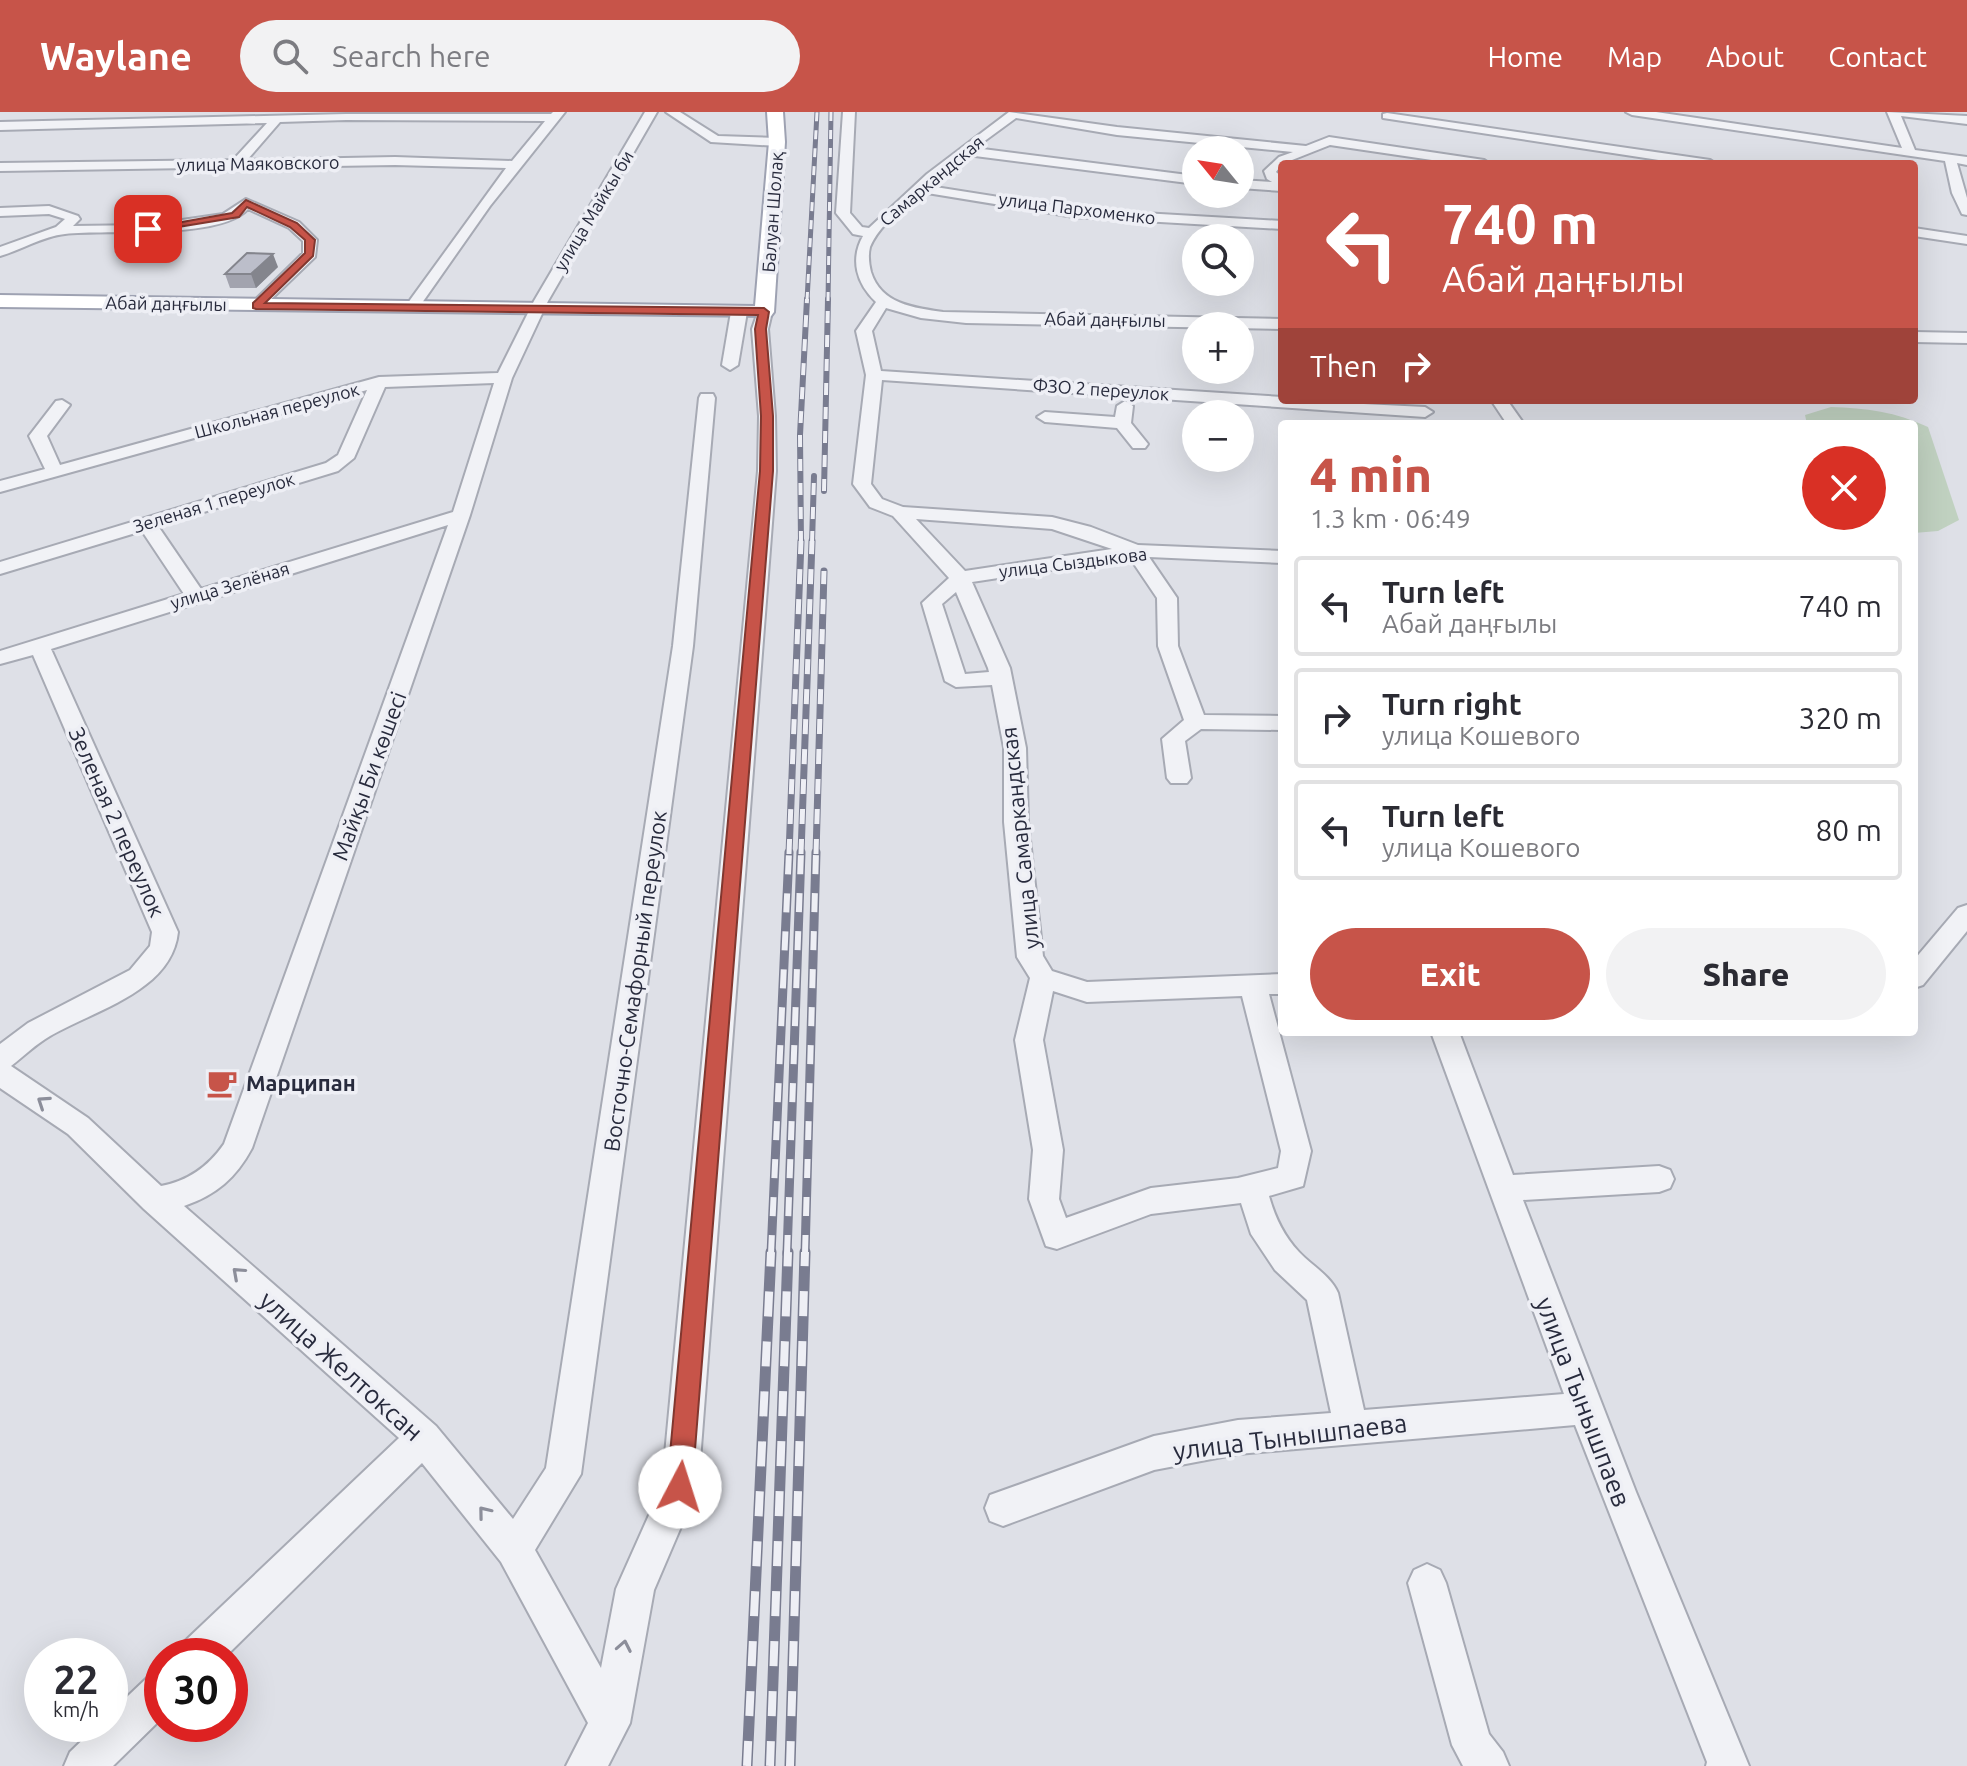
<!DOCTYPE html>
<html lang="en">
<head>
<meta charset="utf-8">
<style>
	body { margin:0; font-family:Ubuntu,sans-serif; background:#f2f2f3; color:#2b2b33; height:100vh; display:flex; flex-direction:column; font-size:30px; white-space:nowrap }
	* { box-sizing:border-box; margin:0 }
	p { font-size:26px; color:#7c7c81 }
	.icon { flex:none; width:44px; height:44px; fill:none; stroke:currentColor; stroke-width:2; stroke-linecap:round; stroke-linejoin:round }
	.map { position:relative; flex:1; overflow:hidden }
	.panel { position:absolute; left:1278px; top:308px; width:640px; height:616px; display:flex; flex-direction:column; background:#fff; border-radius:8px; box-shadow:0 8px 32px #0002 }
	.panel>* { flex:none }
	.guide { position:absolute; left:1278px; top:48px; width:640px; height:244px; border-radius:8px; box-shadow:0 8px 32px #0002; background:#c75449; color:#fff; overflow:hidden }
	.needle { width:52px; rotate:300deg }
	.buttons { position:absolute; left:1182px; top:24px; display:grid; gap:16px }
	.buttons a { display:grid; place-items:center; width:72px; height:72px; border-radius:50%; background:#fff; box-shadow:0 8px 32px #0002; font-size:40px }
	.speed { position:absolute; left:24px; top:1526px; display:flex; gap:16px; font-size:40px; font-weight:700; text-align:center }
	.speed>* { display:grid; place-content:center; width:104px; height:104px; border-radius:50%; background:#fff; box-shadow:0 8px 32px #0002; line-height:1 }
	.speed small { font-size:20px; font-weight:400 }
	.speed .limit { border:12px solid #d22; background:#fff; color:#111 }
	.pin { position:absolute; display:grid; place-items:center; width:68px; height:68px; color:#fff; margin:-34px; border-radius:16px; box-shadow:0 4px 12px #0006 }
	.me { position:absolute; width:88px; margin:-44px; rotate:5deg; stroke-linejoin:round; filter:drop-shadow(0 0 6px #0008) }
	.turn { display:flex; align-items:center; gap:28px; height:168px; padding:0 32px; font-size:36px }
	.turn .icon { width:104px; height:104px; stroke-width:2.5 }
	.turn b { display:block; font-size:56px; line-height:68px }
	.then { display:flex; align-items:center; height:76px; padding:0 32px; background:#0003; gap:16px; font-size:30px }
	.round { display:grid; place-items:center; flex:none; width:84px; height:84px; border-radius:42px; background:#f2f2f3 }
	.overview { display:flex; align-items:center; justify-content:space-between; height:136px; padding:0 32px }
	h1 { font-size:48px; font-weight:800; line-height:60px; color:#c75449 }
	.action { display:flex; gap:16px; margin-top:auto; padding:16px 32px }
	.action a { flex:1; height:92px; border-radius:48px; background:#c75449; color:#fff; font-size:32px; font-weight:800; line-height:92px; text-align:center }
	.action a+a { background:#f2f2f3; color:#2b2b33 }
	ul { padding:0; list-style:none }
	li { display:flex; align-items:center; gap:24px; height:100px; margin:0 16px 12px; padding:0 16px; border:4px solid #e1e1e2; border-radius:8px }
	li div { flex:1 }
	li b { display:block; font-size:30px }
	li em { font-style:normal }
	header { display:flex; align-items:center; gap:48px; box-sizing:border-box; height:112px; padding:0 40px; background:#c75449; color:#fff }
	header strong { font-size:38px }
	nav { display:flex; gap:44px; margin-inline-start:auto; font-size:28px }
	.search { width:560px; height:72px; background:#f2f2f3; display:flex; align-items:center; gap:20px; box-sizing:border-box; padding:0 28px; border-radius:44px; color:#7c7c81; font-size:30px }
	.map>svg:first-child { display:block }
	.green { fill:#c0d1c0 }
	.lines { fill:none; stroke-linecap:round; stroke-linejoin:round }
	.minor-casing { stroke:#a7aab4; stroke-width:4 }
	.major-casing { stroke:#9ea2b2; stroke-width:4 }
	.minor { fill:#f1f2f6; fill-rule:evenodd }
	.major { fill:#fff; fill-rule:evenodd }
	.rail-far4-casing { stroke:#797c90; stroke-width:5 }
	.rail-far3-casing { stroke:#797c90; stroke-width:6 }
	.rail-far2-casing { stroke:#797c90; stroke-width:7 }
	.rail-far1-casing { stroke:#797c90; stroke-width:9 }
	.rail-casing { stroke:#797c90; stroke-width:11 }
	.rail-far4 { stroke:#eeeff5; stroke-width:3; stroke-dasharray:9; stroke-linecap:butt }
	.rail-far3 { stroke:#eeeff5; stroke-width:4; stroke-dasharray:12; stroke-linecap:butt }
	.rail-far2 { stroke:#eeeff5; stroke-width:5; stroke-dasharray:15; stroke-linecap:butt }
	.rail-far1 { stroke:#eeeff5; stroke-width:6; stroke-dasharray:19; stroke-linecap:butt }
	.rail { stroke:#eeeff5; stroke-width:8; stroke-dasharray:25; stroke-linecap:butt }
	.wall { fill:#a2a3ae }
	.shaded-wall { fill:#84858d }
	.building { fill:#bcbeca; stroke:#84858d; stroke-width:2 }
	.oneway { stroke:#8c8e9a }
	.route { fill:#c75449; stroke:#81372f; stroke-width:2 }
	.labels { text-anchor:middle; stroke-width:7; stroke-linejoin:round; paint-order:stroke }
	.far-street-label { font-size:18px; fill:#282b3d; stroke:#eeeff5 }
	.street-label { font-size:22px; fill:#282b3d; stroke:#eeeff5 }
	.poi-label { font-size:22px; font-weight:bold; fill:#282b3d; stroke:#eeeff5; text-anchor:start }
	.near-street-label { font-size:26px; fill:#282b3d; stroke:#eeeff5 }
</style>
</head>
<body>
<header>
<strong>Waylane</strong>
<div class="search"><svg class="icon" aria-label="search" viewBox="0 0 24 24"><circle cx="10" cy="10" r="6"/><path d="M15 15l6 6"/></svg>Search here</div>
<nav><a>Home</a><a>Map</a><a>About</a><a>Contact</a></nav>
</header>
<div class="map">
<svg width="1967" height="1654" viewBox="0 0 1967 1654">
	<rect width="100%" height="100%" fill="#dee0e7"/>
	<path class="green" d="M1831 295C1865 296 1897 300 1928 315L1959 408 1938 419 1914 421V312H1807L1805 303Z"/>
	<g class="lines">
		<g class="minor-casing">
			<g id="minor">
				<path d="M553 0H565L490 94 417 198 412 199 405 195 506 56 395 53 0 59V51L233 48 267 11 0 18V10L346 2H551ZM346 8 545 9 512 49 395 45 247 48 280 10Z"/>
				<path d="M645 0H657L548 189 512 266 470 403 252 1036C236 1066 216 1083 184 1094L436 1314 513 1407 546 1356 673 534 699 286 701 282H713L715 286 693 534 581 1362 535 1438 601 1556 616 1477 662 1374 758 359 759 304 752 217 759 197H769L772 200 768 217 775 304 776 359 698 1375 654 1478 630 1611 608 1654H566L588 1611 501 1450 422 1351 226 1544H179L184 1530 399 1326 144 1097 68 1022 0 976V932L28 911 130 858 150 834 152 820 33 543 0 552V539L184 482 142 419 0 462V450L326 351 338 343 367 278 0 380V369L45 357 29 324 56 289 62 288 70 293 47 324 60 353 379 265 498 261 534 189ZM494 271 453 400 201 477 158 414 338 359 354 346 385 275ZM448 413 224 1032C208 1055 188 1069 161 1074L88 1006 11 954C24 944 36 932 50 924 95 898 172 879 178 820L51 537Z"/>
				<polygon points="666,0 680,0 718,24 777,26 783,30 777,34 711,30"/>
				<path d="M843 0H855L850 101 862 115 869 116 927 62 1009 0 1117 15 1306 34 1329 25 1484 48 1490 52H1459L1330 33 1282 52 1276 60 1282 65V79L1240 76V68L1272 70 1267 67 1264 59 1279 45 1293 40 1117 23 1016 6 975 36 1196 64V72L967 43 929 74 1074 97 1282 109V117L1074 105 921 80C904 95 879 113 870 135 868 143 869 152 871 160 881 192 914 196 943 200L1282 207V217L966 211 921 206 886 196 872 219 881 259 1282 285V288L1425 295 1433 300 1425 305 882 268 871 372 882 387 903 395 1052 405 1091 415 1138 433 1282 439V451L1149 445 1177 486 1178 534 1204 603 1282 604V618L1201 617 1185 629 1191 666 1187 671H1171L1167 666 1162 627 1184 608 1158 534 1157 486 1130 446 972 470 1010 556 1026 636 1028 710 1043 844 1052 859 1087 870 1282 862V882H1269L1311 1039 1303 1074 1269 1084C1275 1105 1283 1123 1299 1140 1312 1154 1330 1163 1338 1181L1364 1298 1564 1282 1431 920H1459L1513 1063 1659 1054 1670 1058 1674 1067 1670 1076 1659 1080 1523 1088 1636 1380 1749 1654H1706L1707 1650 1575 1313 1238 1342 1154 1358 1003 1414 990 1409 985 1396 990 1383 1154 1324 1238 1308 1331 1301 1307 1188 1275 1158 1251 1122 1241 1091 1151 1102 1057 1137 1046 1134 1029 1087 1033 1038 1015 928 1030 866 1017 845 1004 710V636L992 573 956 575 945 569 922 491 949 466 893 404 870 395 853 372 866 263 856 219 876 190C856 171 850 147 863 124L853 122 836 101ZM916 407 1052 417 1112 437 965 459ZM956 480 988 556 989 560 965 562 942 492ZM1053 879 1087 890 1242 884 1281 1039 1278 1056 1238 1066 1151 1076 1066 1106 1059 1087 1063 1038 1043 928Z"/>
				<polygon points="1626,0 1656,0 1902,36 1887,0 1967,4 1967,12 1901,4 1915,38 1967,45 1967,53 1957,51 1967,86 1967,103 1962,102 1952,81 1945,49 1632,3"/>
				<polygon points="1387,1 1710,48 1716,52 1685,52 1383,6 1383,2"/>
				<path d="M246 87 299 110 317 128 315 145 261 197 256 198 249 194 303 141V129L289 116 248 97C220 128 107 117 65 122 43 124 21 138 0 144V135L56 115 65 107 49 102 0 104V96L49 94 78 104 80 107 73 114 148 113 223 102Z"/>
				<polygon points="1914,116 1967,124 1967,132 1914,124"/>
				<polygon points="739,195 747,200 738,253 730,258 722,253 731,200"/>
				<polygon points="1914,220 1967,221 1967,231 1914,230"/>
				<polygon points="1491,288 1507,288 1524,312 1507,312"/>
				<polygon points="1125,289 1133,294 1131,311 1148,332 1145,336 1133,336 1117,316 1045,310 1037,305 1045,300 1115,305 1117,294"/>
				<polygon points="1967,793 1967,819 1923,873 1914,876 1914,848 1958,796"/>
				<polygon points="1427,1452 1440,1458 1446,1471 1489,1622 1503,1640 1509,1654 1463,1654 1452,1633 1408,1471 1414,1458"/>
				<polygon points="162,1559 162,1606 113,1654 64,1654 70,1640 99,1612 110,1612 110,1601 148,1565"/>
			</g>
		</g>
		<g class="major-casing">
			<polygon id="major" points="767,0 783,0 785,30 774,200 771,204 0,195 0,183 755,194 769,30"/>
		</g>
		<use href="#minor" class="minor"/>
		<use href="#major" class="major"/>
		<g class="rail-far4-casing">
			<g id="rail-far4">
				<polyline points="807,189 817,0"/>
				<polyline points="828,189 831,0"/>
			</g>
		</g>
		<g class="rail-far3-casing">
			<g id="rail-far3">
				<polyline points="824,379 828,187"/>
				<polyline points="801,431 800,323 807,187"/>
				<polyline points="812,431 814,364"/>
			</g>
		</g>
		<g class="rail-far2-casing">
			<g id="rail-far2">
				<polyline points="789,742 801,429"/>
				<polyline points="801,742 812,429"/>
				<polyline points="816,742 824,459"/>
			</g>
		</g>
		<g class="rail-far1-casing">
			<g id="rail-far1">
				<polyline points="771,1142 789,740"/>
				<polyline points="787,1142 801,740"/>
				<polyline points="805,1142 816,740"/>
			</g>
		</g>
		<g class="rail-casing">
			<g id="rail">
				<polyline points="747,1654 771,1140"/>
				<polyline points="770,1654 788,1140"/>
				<polyline points="790,1654 805,1140"/>
			</g>
		</g>
		<use href="#rail-far4" class="rail-far4"/>
		<use href="#rail-far3" class="rail-far3"/>
		<use href="#rail-far2" class="rail-far2"/>
		<use href="#rail-far1" class="rail-far1"/>
		<use href="#rail" class="rail"/>
	</g>
	<polygon class="wall" points="278,155 256,176 230,176 225,162"/>
	<polygon class="shaded-wall" points="273,142 278,155 256,176 251,162"/>
	<polygon class="building" points="247,141 273,142 251,162 225,162"/>
	<defs><path id="oneway-chevron" d="M-2-3.5L2.5 0L-2 3.5" fill="none" stroke-width="1.6" stroke-linecap="round" stroke-linejoin="round" transform="scale(2)"/></defs>
	<g class="oneway">
		<use href="#oneway-chevron" transform="translate(43 990) rotate(-146)"/>
		<use href="#oneway-chevron" transform="translate(238 1161) rotate(-138)"/>
		<use href="#oneway-chevron" transform="translate(484 1400) rotate(-129)"/>
		<use href="#oneway-chevron" transform="translate(624 1534) rotate(-79)"/>
	</g>
	<polygon class="route" points="246,88 297,111 315,128 313,144 265,191 764,196 769,200 766,217 773,304 773,359 692,1375 688,1383 680,1387 671,1383 667,1375 760,359 761,304 755,217 758,203 256,197 253,196 253,191 305,141 305,128 290,115 247,95 239,105 148,120 143,117 232,101"/>
	<defs>
		<g id="cafe-bare" transform="scale(2.4)"><path d="M-5.5-4.5H6V0H3Q3 3.5 0 3.5H-2.5Q-5.5 3.5-5.5 0ZM3-3.2v2h1.7v-2ZM-6 4.5H4V6H-6Z" fill="#c75449" stroke="#eeeff5" stroke-width="2.5" paint-order="stroke"/></g>
	</defs>
	<g fill-rule="evenodd">
		<use href="#cafe-bare" x="222" y="971"/>
	</g>
	<g class="labels">
		<g class="far-street-label">
			<text transform="translate(258 52) rotate(-1)" y="6">улица Маяковского</text>
			<text transform="translate(932 69) rotate(-40)" y="6">Самаркандская</text>
			<text transform="translate(1077 97) rotate(7)" y="6">улица Пархоменко</text>
			<text transform="translate(594 99) rotate(-59)" y="6">улица Майкы би</text>
			<text transform="translate(773 100) rotate(-86)" y="6">Балуан Шолақ</text>
			<text transform="translate(166 192) rotate(1)" y="6">Абай даңғылы</text>
			<text transform="translate(1105 208) rotate(1)" y="6">Абай даңғылы</text>
			<text transform="translate(1101 278) rotate(4)" y="6">ФЗО 2 переулок</text>
			<text transform="translate(277 299) rotate(-15)" y="6">Школьная переулок</text>
			<text transform="translate(214 391) rotate(-17)" y="6">Зеленая 1 переулок</text>
			<text transform="translate(1073 451) rotate(-7)" y="6">улица Сыздыкова</text>
			<text transform="translate(230 474) rotate(-17)" y="6">улица Зелёная</text>
		</g>
		<g class="street-label">
			<text transform="translate(369 664) rotate(-70)" y="8">Майқы Би көшесі</text>
			<text transform="translate(117 710) rotate(66)" y="8">Зеленая 2 переулок</text>
			<text transform="translate(1020 726) rotate(-96)" y="8">улица Самаркандская</text>
			<text transform="translate(635 869) rotate(-82)" y="8">Восточно-Семафорный переулок</text>
		</g>
		<g class="poi-label">
			<text x="246" y="979">Марципан</text>
		</g>
		<g class="near-street-label">
			<text transform="translate(341 1254) rotate(42)" y="9">улица Желтоксан</text>
			<text transform="translate(1583 1290) rotate(69)" y="9">улица Тынышпаев</text>
			<text transform="translate(1290 1325) rotate(-7)" y="9">улица Тынышпаева</text>
		</g>
	</g>
</svg>
<div class="buttons">
<a><svg class="needle" viewBox="-14 -14 28 28"><path d="M0-13l5 13h-10z" fill="#e53935"/><path d="M0 13l5-13h-10z" fill="#7c7c81"/></svg></a>
<a><svg class="icon" aria-label="search" viewBox="0 0 24 24"><circle cx="10" cy="10" r="6"/><path d="M15 15l6 6"/></svg></a>
<a>+</a>
<a>−</a>
</div>
<div class="speed"><div>22<small>km/h</small></div><div class="limit">30</div></div>
<div class="pin" style="left:148px;top:117px;background:#d93025"><svg class="icon" aria-label="arrive" viewBox="0 0 24 24"><path d="M6 21V4h12l-3 4 3 4H6"/></svg></div>
<svg class="me" style="left:680px;top:1375px" viewBox="-20 -20 40 40"><circle r="19" fill="#fff"/><path d="M0-13L10 11 0 6-10 11z" fill="#c75449"/></svg>
<div class="guide">
<div class="turn"><svg class="icon" aria-label="left" viewBox="0 0 24 24"><path d="M17 20v-9H6M10 6l-5 5 5 5"/></svg><div><b>740 m</b>Абай даңғылы</div></div>
<div class="then">Then<svg class="icon" aria-label="right" viewBox="0 0 24 24"><path d="M7 20v-9h11M14 6l5 5-5 5"/></svg></div>
</div>
<section class="panel">
<div class="overview"><div><h1>4 min</h1><p>1.3 km · 06:49</p></div><a class="round" style="background:#d93025;color:#fff"><svg class="icon" aria-label="close" viewBox="0 0 24 24"><path d="M6 6l12 12M18 6L6 18"/></svg></a></div>
<ul>
<li><svg class="icon" aria-label="left" viewBox="0 0 24 24"><path d="M17 20v-9H6M10 6l-5 5 5 5"/></svg><div><b>Turn left</b><p>Абай даңғылы</p></div><em>740 m</em></li>
<li><svg class="icon" aria-label="right" viewBox="0 0 24 24"><path d="M7 20v-9h11M14 6l5 5-5 5"/></svg><div><b>Turn right</b><p>улица Кошевого</p></div><em>320 m</em></li>
<li><svg class="icon" aria-label="left" viewBox="0 0 24 24"><path d="M17 20v-9H6M10 6l-5 5 5 5"/></svg><div><b>Turn left</b><p>улица Кошевого</p></div><em>80 m</em></li>
</ul>
<div class="action"><a>Exit</a><a>Share</a></div>
</section>
</div>
</body>
</html>
